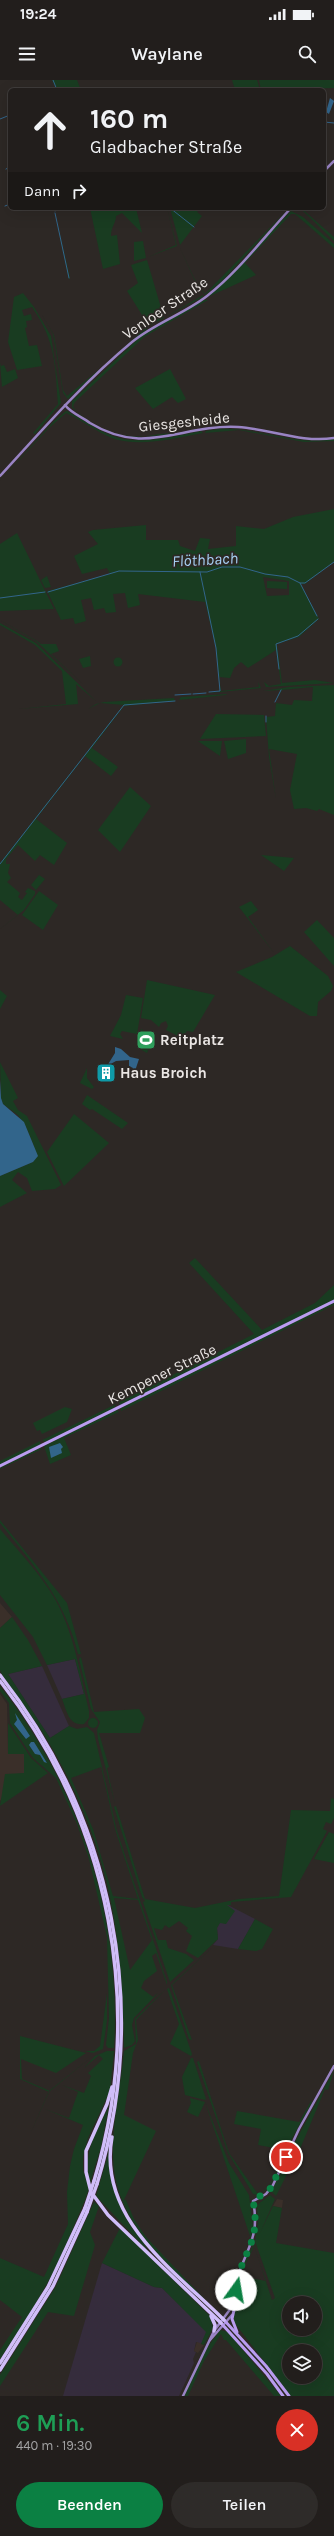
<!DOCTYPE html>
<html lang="de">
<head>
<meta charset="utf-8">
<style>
	body { margin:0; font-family:Karla,sans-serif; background:#2e2b29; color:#f1f3f6; height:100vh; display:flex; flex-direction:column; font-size:15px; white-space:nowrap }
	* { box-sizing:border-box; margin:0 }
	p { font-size:13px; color:#a2a2a3 }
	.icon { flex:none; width:22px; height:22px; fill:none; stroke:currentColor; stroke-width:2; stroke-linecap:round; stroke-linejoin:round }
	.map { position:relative; height:2316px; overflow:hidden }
	.side { display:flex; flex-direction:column; background:#221e1c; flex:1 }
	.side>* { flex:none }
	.hud { position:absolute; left:8px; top:8px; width:318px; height:122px; border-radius:6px; box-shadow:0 4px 16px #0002,0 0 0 1px #3f3c3b; background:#221e1c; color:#f1f3f6; overflow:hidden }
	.tools { position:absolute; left:282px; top:2216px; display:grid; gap:8px }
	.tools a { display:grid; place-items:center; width:40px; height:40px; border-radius:50%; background:#221e1c; box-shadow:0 4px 16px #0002,0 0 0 1px #3f3c3b; font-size:20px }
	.pin { position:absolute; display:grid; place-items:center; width:34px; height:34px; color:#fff; margin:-17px; border:2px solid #fff; border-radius:50%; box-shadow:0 1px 4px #0007 }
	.me { position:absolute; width:44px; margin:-22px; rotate:13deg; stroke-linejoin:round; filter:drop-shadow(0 0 3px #0008) }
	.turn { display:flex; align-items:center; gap:14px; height:84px; padding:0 16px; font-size:18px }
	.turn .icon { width:52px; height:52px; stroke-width:2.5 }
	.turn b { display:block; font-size:28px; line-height:34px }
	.then { display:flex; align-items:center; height:38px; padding:0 16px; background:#0003; gap:8px; font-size:15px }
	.round { display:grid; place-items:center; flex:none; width:42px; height:42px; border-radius:21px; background:#2e2b29 }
	.overview { display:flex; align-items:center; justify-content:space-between; height:68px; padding:0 16px }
	h1 { font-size:24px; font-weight:600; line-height:30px; color:#1e9e55 }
	.button { display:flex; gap:8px; margin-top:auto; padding:8px 16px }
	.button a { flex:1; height:46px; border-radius:24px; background:#0b8043; color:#fff; font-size:16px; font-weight:600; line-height:46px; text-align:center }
	.button a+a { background:#2e2b29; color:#f1f3f6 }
	.status { display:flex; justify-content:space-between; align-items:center; height:28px; padding:0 20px; background:#221e1c; direction:ltr }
	.status svg { height:11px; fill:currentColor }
	header { display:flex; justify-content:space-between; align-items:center; height:52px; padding:0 16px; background:#221e1c; font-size:18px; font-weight:600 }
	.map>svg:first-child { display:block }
	.commercial { fill:#352c3c }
	.built { fill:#3a2f29 }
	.green { fill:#193c21; fill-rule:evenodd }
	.water { fill:#32658b }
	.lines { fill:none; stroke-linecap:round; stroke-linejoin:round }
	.stream { stroke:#32658b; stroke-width:1 }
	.secondary { stroke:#9984c4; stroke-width:2.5 }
	.primary { stroke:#b99df0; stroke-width:3 }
	.highway { stroke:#d0bdf9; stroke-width:3.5 }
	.highway-bridge { stroke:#d0bdf9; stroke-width:3.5 }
	.route { stroke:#0b8043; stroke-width:7; stroke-dasharray:0 12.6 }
	.labels { text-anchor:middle; stroke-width:3.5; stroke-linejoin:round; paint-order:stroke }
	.street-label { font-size:15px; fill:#eae6e4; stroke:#2d2825 }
	.poi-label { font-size:15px; font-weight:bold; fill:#eae6e4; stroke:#2d2825; text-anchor:start }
	.water-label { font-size:16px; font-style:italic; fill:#a6d1f4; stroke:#2d2825 }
</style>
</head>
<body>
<div class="status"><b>19:24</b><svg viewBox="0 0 49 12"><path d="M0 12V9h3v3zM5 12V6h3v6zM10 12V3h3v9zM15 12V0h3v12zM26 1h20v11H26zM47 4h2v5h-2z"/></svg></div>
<header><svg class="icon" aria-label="menu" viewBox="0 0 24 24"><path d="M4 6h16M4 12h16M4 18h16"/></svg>Waylane<svg class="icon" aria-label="search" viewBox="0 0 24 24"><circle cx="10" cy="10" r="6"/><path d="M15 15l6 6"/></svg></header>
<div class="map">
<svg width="334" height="2316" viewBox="0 0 334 2316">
	<rect width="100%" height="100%" fill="#2d2825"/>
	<g class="commercial">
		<polygon points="75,1579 84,1614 62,1619 47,1585"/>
		<polygon points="42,1586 69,1646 50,1658 8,1594"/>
		<polygon points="226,1824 255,1839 238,1869 213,1865 218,1859 217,1848 220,1842 226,1844"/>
		<polygon points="102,2183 154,2207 162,2208 207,2252 201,2264 196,2262 194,2271 196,2272 193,2279 194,2283 179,2316 63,2316"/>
	</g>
	<g class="built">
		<polygon points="0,1523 12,1537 0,1548"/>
		<polygon points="0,1614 7,1624 8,1674 24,1674 24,1694 0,1721"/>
		<polygon points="277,2119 283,2120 282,2128 273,2126"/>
		<polygon points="197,2262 204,2265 198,2273 194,2271"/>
	</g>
	<g class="green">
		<polygon points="52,0 77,0 81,10 57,10"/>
		<polygon points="232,0 257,0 260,10 235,10"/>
		<polygon points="259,0 334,0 334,8 261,10"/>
		<path d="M90 128H136L142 153 122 133 116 136C116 143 111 147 111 156L117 155 120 184 103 189Z"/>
		<polygon points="167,128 177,166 148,177 176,165"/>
		<polygon points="170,128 200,128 197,132 202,136 180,165"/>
		<polygon points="211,128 180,168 194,198 205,214 289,128 223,200 205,215 194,199 180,168"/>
		<polygon points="301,128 334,157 334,161 303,131"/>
		<polygon points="291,131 303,137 334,164 334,168 295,134 291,134 245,183 256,195 208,217"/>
		<polygon points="55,133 70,198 69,199"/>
		<polygon points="143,161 146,178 134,181 134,162"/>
		<polygon points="147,180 164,238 203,215 203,217 149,246 127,211 138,203 131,185"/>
		<path d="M23 213 34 227 51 256 61 323 35 354 33 353 58 324C55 284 56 262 32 227L22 230 24 236 31 234 32 240 26 241 27 247 25 248 29 266 37 265 42 286 17 290 8 262 14 217Z"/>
		<path d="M204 220H208L144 257 75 322 73 326C82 343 120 358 138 357 148 357 164 352 171 354 130 360 103 357 72 327V321L140 257Z"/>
		<polygon points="42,235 54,255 63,310 67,316 102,287 68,319 63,313 53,254"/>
		<polygon points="148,246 147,249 103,286"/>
		<polygon points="0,283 1,286 4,285 7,292 15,289 18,298 2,307"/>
		<polygon points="170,289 186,319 178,323 172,317 153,329 135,308"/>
		<path d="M61 331H67C82 339 96 350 113 356 139 366 173 356 201 351L203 353C174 358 140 368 112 358 95 351 82 340 66 333L49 348 0 401 54 341 66 331Z"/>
		<path d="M219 349C258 347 295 366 334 359V361L304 362 239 350 205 353 206 351Z"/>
		<path d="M334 429V482L305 504H301L319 539 299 557 277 564 282 603 315 600 334 603 266 607 264 602 269 606 281 604 276 570 248 588 241 582 234 588 230 598 219 597 221 611 259 607 258 602 261 608 209 613 220 611 216 568 205 522 138 514 140 525 128 528 125 513 113 514 116 532 106 533 104 528 94 530 91 518 81 520 86 541 75 544 73 538 61 540 47 511 110 494 107 488 82 494 74 476 98 464 88 452 93 450 146 445V460H178L180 466 195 471 200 458 210 459 208 469 236 466V446L264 449 293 437ZM263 497 289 501V515L267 516Z"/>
		<polygon points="17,453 54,529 0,531 0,464"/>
		<polygon points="47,496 51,507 45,508 41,500"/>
		<polygon points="267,501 287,502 287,509 267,508"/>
		<polygon points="0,540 37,561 41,564 56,564 59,571 51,574 83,604 36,561"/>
		<polygon points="0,543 36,563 96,621 76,604 78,624 19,629 66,624 62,591 35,565 0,545"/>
		<polygon points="90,576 91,586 83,588 79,579"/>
		<circle cx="118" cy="582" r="4.5"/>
		<polygon points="334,605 334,735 319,729 317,731 306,728 294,729 290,710 297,674 269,669 276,719 269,677 266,637 275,636 276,623 292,625 294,620 312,621 313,607 282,610 275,622 281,610 263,611 289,607"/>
		<polygon points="227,614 226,615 179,620 181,617"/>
		<polygon points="174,618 175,621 124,626 92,668 118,687 111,696 85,676 36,739 67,763 54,785 40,775 35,781 18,765 6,779 6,784 10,784 8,793 11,798 7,802 20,813 18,817 22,820 27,813 25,812 28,808 35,811 35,814 24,830 0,849 18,835 0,820 0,783 124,625 100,623 88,629 96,624 104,622"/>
		<polygon points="216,634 264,635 266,656 200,659"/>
		<polygon points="246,659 246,673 228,679 224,661"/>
		<polygon points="198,661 222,661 220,676"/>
		<polygon points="130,707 151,726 120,772 98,750"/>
		<polygon points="261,775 294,778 284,791"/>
		<polygon points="39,795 45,799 36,810 31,805"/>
		<polygon points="39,811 58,825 43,850 22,835"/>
		<polygon points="251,821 258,830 248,837 274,873 239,827"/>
		<polygon points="317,840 334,858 334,886 304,852"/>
		<polygon points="290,866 328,896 333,906 331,911 318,922 317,936 310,936 236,892 272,877"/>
		<polygon points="147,900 215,915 193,952 187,951 182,958 166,950 168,946 166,941 161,943 159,947 151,940 141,938"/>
		<polygon points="0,910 7,916 0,929"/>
		<polygon points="126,915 143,918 137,954 122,951 120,954 123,959 110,956 121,935"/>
		<polygon points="141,949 154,956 147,973 140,969"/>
		<polygon points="0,982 18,1018 13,1021 18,1030 27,1036 61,1105 55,1109 32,1111 27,1098 18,1092 12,1100 27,1113 0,1127 0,1096 33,1082 34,1066 26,1047 18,1035 3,1024 1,1018"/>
		<polygon points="87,988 87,998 94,1007 92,1009 80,1003"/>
		<polygon points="87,1015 128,1043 122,1049 92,1029 90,1030 82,1024"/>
		<polygon points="74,1034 109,1063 64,1106 47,1072"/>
		<polygon points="195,1178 262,1250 315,1223 334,1205 334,1220 120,1325 119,1322 254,1254 189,1183"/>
		<polygon points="334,1223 334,1225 121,1331 121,1328"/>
		<polygon points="116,1324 114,1328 45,1362 42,1360"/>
		<polygon points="65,1327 72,1329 67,1342 42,1354 40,1350 37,1351 33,1343"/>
		<polygon points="117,1330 119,1332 64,1358 71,1375 50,1384 44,1366"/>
		<polygon points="40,1361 41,1365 0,1385 0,1381"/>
		<polygon points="40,1368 42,1369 0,1389 0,1388"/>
		<path d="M0 1440 67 1523 81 1574H78C65 1519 34 1486 0 1443Z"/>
		<path d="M0 1449C18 1471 40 1493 55 1519 74 1553 80 1593 89 1631V1638L84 1644C69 1646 67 1632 62 1619L84 1614 75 1579 47 1585 33 1557 0 1515Z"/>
		<path d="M12 1537 28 1560 42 1586 8 1594 50 1658 69 1646 77 1649 87 1647 94 1653 117 1751 167 1902V1905L156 1873 152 1876 157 1891 144 1901 141 1908 153 1917 158 1913 134 1938 132 1945 135 1961 132 1965 124 1968C123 1888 116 1809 84 1733 72 1705 58 1676 41 1650 35 1640 1 1596 0 1590 0 1577 0 1561 0 1548ZM101 1687 116 1752 138 1819 113 1816 93 1749 71 1698ZM114 1818 138 1820 152 1860 130 1890Z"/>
		<polygon points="81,1577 94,1632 139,1629 145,1638 140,1653 99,1653 109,1687 107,1688 115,1724 98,1659 97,1650 100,1642 91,1629 79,1579"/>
		<path d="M0 1606C80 1708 122 1839 114 1968H108L106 1965 109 1938 107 1857 89 1779 77 1744 56 1698 33 1678 10 1643 9 1623 0 1611ZM34 1662 45 1681 47 1682H44L40 1675 35 1674 29 1665Z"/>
		<circle cx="93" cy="1643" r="5"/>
		<polygon points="8,1643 31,1678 48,1693 0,1726 5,1694 24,1693 24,1674 8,1674"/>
		<polygon points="331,1718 334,1719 334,1738 331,1744 326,1742 323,1749 327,1751 291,1817 231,1822 231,1825 227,1825 235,1831 226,1844 220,1843 217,1848 218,1859 198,1878 186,1871 192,1856 186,1851 188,1848 179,1841 169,1848 165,1845 162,1850 154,1848 158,1860 166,1860 168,1868 186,1874 194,1880 170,1902 143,1822 145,1821 142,1817 114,1727 116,1726 145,1819 195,1828 239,1819 279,1816 291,1730 330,1731"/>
		<polygon points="329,1752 334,1754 334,1783 314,1779"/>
		<polygon points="255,1839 273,1849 262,1869 256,1871 238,1869"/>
		<polygon points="213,1867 172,1905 192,1960 189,1959 171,1905"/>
		<polygon points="169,1908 192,1974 191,1976 170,1964 179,1944 167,1909"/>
		<path d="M165 1910 136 1940 138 1960 133 1973 124 2035 156 2051 124 2120H126L134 2139 146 2157 215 2230C171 2186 114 2145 113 2076 112 2041 121 2005 124 1971L136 1964 135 1939Z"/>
		<polygon points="107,1913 107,1940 103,1969 93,1973 85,1971 94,1971 100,1966"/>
		<polygon points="20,1956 86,1973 56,1993 21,1979 22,1999 50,2011 89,1979 49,2011 31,2052 49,2012 20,1999"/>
		<polygon points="107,1971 114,1971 110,2011 88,2058 83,2077 83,2090 89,2108 85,2120 56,2188 26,2240 0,2279 0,2270 22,2237 0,2220 0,2178 44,2197 68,2144 67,2112 70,2086 74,2069 83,2045 45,2029 69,2038 78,2012 62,2005 84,2013 91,1996 88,1993 103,1979 99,1975 84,1988 95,1976"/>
		<polygon points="191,1978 193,1978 206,2019 205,2020 185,2015 182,1997"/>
		<path d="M199 1981 229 2073 258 2114C274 2107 278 2085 285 2070L258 2065 261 2049 234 2044 237 2031 299 2042 311 2021 312 2022 283 2075 276 2096 268 2108 258 2115 253 2114 228 2073 197 1982Z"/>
		<polygon points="334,1990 328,2010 325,2009 300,2069 295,2065 295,2062"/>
		<polygon points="190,2018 205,2022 198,2037 187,2032 191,2023"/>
		<polygon points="205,2022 229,2083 249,2115 253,2147 251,2159"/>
		<path d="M109 2026 101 2067 90 2103C82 2073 96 2052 109 2026Z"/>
		<path d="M109 2071C110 2098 116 2122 130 2145 135 2153 145 2162 147 2170L96 2116Z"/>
		<polygon points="293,2072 297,2074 276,2116 271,2111"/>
		<path d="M270 2115 275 2119 260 2153 273 2126 282 2128 276 2163 334 2173V2316H291L233 2241C238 2214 238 2188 254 2165L272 2220 275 2218 255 2161 258 2143 257 2125ZM254 2166 266 2200V2201L240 2196ZM289 2223H315V2249H289ZM289 2271H315V2297H289Z"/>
		<polygon points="94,2122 99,2126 90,2152 95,2165 74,2236 48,2232 0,2306 0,2295 56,2206"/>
		<polygon points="120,2148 211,2237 213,2248 204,2265 201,2264 206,2252 162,2208 154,2207 102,2183"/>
		<polygon points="220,2250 228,2252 281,2316 274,2316 226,2260 224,2260 221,2254 204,2281 188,2316 184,2316 207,2268"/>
	</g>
	<g class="water">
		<polygon points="330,18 334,21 329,34 326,32"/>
		<polygon points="115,967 121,969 130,977 139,979 133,997 130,996 133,988 129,986 129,980 116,981 107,986 115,973"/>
		<polygon points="0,1000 1,1018 3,1024 24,1042 38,1076 33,1082 0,1096"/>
		<polygon points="60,1363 63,1367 61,1369 62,1373 51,1378 49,1367"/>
		<polygon points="15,1633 30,1656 26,1659 14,1644 17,1640"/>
		<polygon points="31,1662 34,1662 47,1683 44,1682 40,1675 35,1674 29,1665"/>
	</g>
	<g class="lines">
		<g class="stream">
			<polyline points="53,0 57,10"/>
			<polyline points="0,39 10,35"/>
			<polyline points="324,42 334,43"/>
			<polyline points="6,89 10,87"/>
			<polyline points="5,126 10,124"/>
			<polyline points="54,128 55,131"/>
			<polyline points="170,128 194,147"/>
			<polyline points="55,133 69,198"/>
			<polyline points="200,492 216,568 220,611 209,612"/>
			<polyline points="300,503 317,536"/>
			<polyline points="48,512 119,491 207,492 222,487 240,487 265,494 288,497 300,503 305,503 334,482"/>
			<polyline points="0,518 45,512"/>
			<polyline points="279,589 276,564 298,556 318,539"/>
			<polyline points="193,614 206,613"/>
			<polyline points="175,615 191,614"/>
			<polyline points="275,622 281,610"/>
			<polyline points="266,636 266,642"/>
			<polyline points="0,784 124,625 175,621"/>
		</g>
		<g class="secondary">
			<polyline points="324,91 334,81"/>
			<path d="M65 325C71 333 82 337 90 343 146 377 181 344 238 347 271 349 300 363 334 358"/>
			<path d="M0 396C42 350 84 302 132 262 155 243 184 234 207 216 238 192 264 157 291 128"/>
			<path d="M234 2230C236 2219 234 2207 238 2196 248 2166 260 2155 253 2121L266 2114 273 2105 299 2049 334 1986"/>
			<polyline points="210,2260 232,2235"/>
			<polyline points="183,2316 214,2251 234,2224"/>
		</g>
		<g class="primary">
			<polyline points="0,1386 334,1221"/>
			<polyline points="234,2230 232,2239 237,2252"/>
			<polyline points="224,2240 266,2286 289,2316"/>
			<polyline points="221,2243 267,2294 283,2316"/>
		</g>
		<g class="highway">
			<path d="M0 1595C113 1740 151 1927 97 2104"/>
			<path d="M0 1601C111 1743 146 1929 94 2101"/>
			<polyline points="112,2007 107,2024 86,2071 86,2092 91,2112 108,2135 221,2243"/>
			<path d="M112 2057C97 2138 174 2190 224 2240"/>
			<polyline points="211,2236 215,2245 214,2251"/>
			<polyline points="0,2283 48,2207 85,2128"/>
			<polyline points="0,2290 53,2206 87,2132"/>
		</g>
		<g class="highway-bridge">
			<polyline points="85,2128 94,2101"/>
			<polyline points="87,2132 97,2104"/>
		</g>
	</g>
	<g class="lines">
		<path class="route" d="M236 2210C239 2174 262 2165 253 2121L270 2109 286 2077"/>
	</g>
	<defs>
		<g id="stadium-square" transform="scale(1)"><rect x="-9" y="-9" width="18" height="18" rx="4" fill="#2e9e5b" stroke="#2d2825"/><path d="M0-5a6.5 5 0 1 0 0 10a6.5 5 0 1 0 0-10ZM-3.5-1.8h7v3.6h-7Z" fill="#fff"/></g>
		<g id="building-square" transform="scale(1)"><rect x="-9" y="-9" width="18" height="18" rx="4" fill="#0f9aa8" stroke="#2d2825"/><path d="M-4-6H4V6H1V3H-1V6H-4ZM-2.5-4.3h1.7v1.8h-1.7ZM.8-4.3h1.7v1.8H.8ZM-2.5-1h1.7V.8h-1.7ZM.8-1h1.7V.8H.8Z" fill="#fff"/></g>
	</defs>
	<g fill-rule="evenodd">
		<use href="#stadium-square" x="146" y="960"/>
		<use href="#building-square" x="106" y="993"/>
	</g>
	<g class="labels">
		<g class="street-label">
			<text transform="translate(165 228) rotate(-34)" y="5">Venloer Straße</text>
			<text transform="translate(184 342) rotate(-6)" y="5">Giesgesheide</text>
			<text transform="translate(162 1294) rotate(-26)" y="5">Kempener Straße</text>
		</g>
		<g class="poi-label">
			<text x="160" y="965">Reitplatz</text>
			<text x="120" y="998">Haus Broich</text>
		</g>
		<g class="water-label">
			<text transform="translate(205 479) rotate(-3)" y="6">Flöthbach</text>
		</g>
	</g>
</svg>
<div class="tools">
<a><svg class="icon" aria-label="sound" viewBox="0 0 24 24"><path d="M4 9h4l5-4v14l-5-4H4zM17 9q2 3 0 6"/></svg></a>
<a><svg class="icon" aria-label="layers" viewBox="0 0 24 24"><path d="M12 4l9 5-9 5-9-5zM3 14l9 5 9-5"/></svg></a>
</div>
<div class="pin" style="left:286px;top:2077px;background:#d93025"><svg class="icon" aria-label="arrive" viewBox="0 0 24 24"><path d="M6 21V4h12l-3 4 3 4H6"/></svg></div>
<svg class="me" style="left:236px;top:2210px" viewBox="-20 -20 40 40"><circle r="19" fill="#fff"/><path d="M0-13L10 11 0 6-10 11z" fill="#0b8043"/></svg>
<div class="hud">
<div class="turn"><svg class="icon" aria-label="ahead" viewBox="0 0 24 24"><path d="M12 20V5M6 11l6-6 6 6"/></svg><div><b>160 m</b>Gladbacher Straße</div></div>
<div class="then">Dann<svg class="icon" aria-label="right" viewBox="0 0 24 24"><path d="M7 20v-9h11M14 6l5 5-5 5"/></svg></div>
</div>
</div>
<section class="side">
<div class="overview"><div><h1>6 Min.</h1><p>440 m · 19:30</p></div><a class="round" style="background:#d93025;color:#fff"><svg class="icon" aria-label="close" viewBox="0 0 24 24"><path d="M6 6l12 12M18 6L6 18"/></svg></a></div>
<div class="button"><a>Beenden</a><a>Teilen</a></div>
</section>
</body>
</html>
